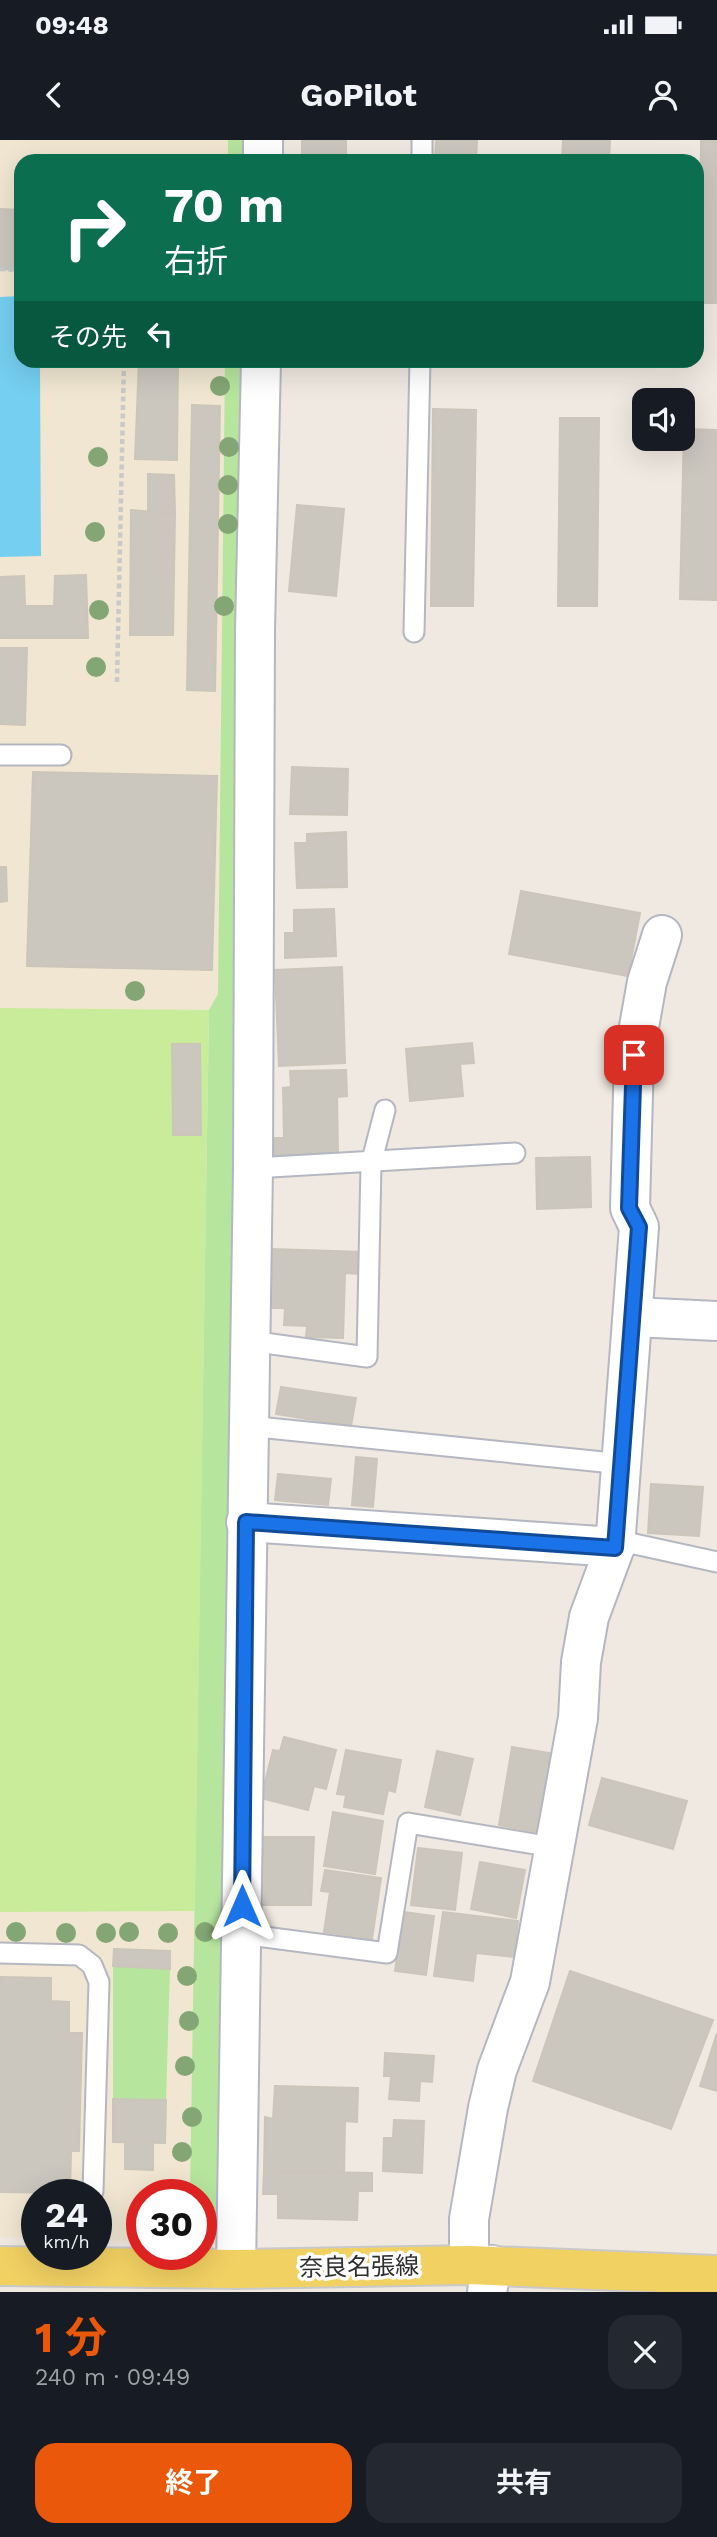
<!DOCTYPE html>
<html lang="ja">
<head>
<meta charset="utf-8">
<style>
	body { margin:0; font-family:"Work Sans","Noto Sans JP",sans-serif; background:#242831; color:#f1f3f6; height:100vh; display:flex; flex-direction:column; font-size:26px; white-space:nowrap }
	* { box-sizing:border-box; margin:0 }
	p { font-size:23px; color:#9ea1a6 }
	.icon { flex:none; width:38px; height:38px; fill:none; stroke:currentColor; stroke-width:2; stroke-linecap:round; stroke-linejoin:round }
	.map { position:relative; height:2152px; overflow:hidden }
	.panel { display:flex; flex-direction:column; background:#171b24; flex:1 }
	.panel>* { flex:none }
	.guide { position:absolute; left:14px; top:14px; width:690px; height:214px; border-radius:21px; box-shadow:0 7px 28px #0002; background:#0b6e4f; color:#fff; overflow:hidden }
	.tools { position:absolute; left:632px; top:248px; display:grid; gap:14px }
	.tools a { display:grid; place-items:center; width:63px; height:63px; border-radius:14px; background:#171b24; box-shadow:0 7px 28px #0002; font-size:35px }
	.speed { position:absolute; left:21px; top:2039px; display:flex; gap:14px; font-size:35px; font-weight:700; text-align:center }
	.speed>* { display:grid; place-content:center; width:91px; height:91px; border-radius:50%; background:#171b24; box-shadow:0 7px 28px #0002; line-height:1 }
	.speed small { font-size:18px; font-weight:400 }
	.speed .limit { border:10px solid #d22; background:#fff; color:#111 }
	.pin { position:absolute; display:grid; place-items:center; width:60px; height:60px; color:#fff; margin:-30px; border-radius:14px; box-shadow:0 4px 10px #0006 }
	.me { position:absolute; width:77px; margin:-38px; rotate:0deg; stroke-linejoin:round; filter:drop-shadow(0 0 5px #0008) }
	.turn { display:flex; align-items:center; gap:24px; height:147px; padding:0 35px; font-size:32px }
	.turn .icon { width:91px; height:91px; stroke-width:2.5 }
	.turn b { display:block; font-size:49px; line-height:60px }
	.then { display:flex; align-items:center; height:66px; padding:0 35px; background:#0003; gap:14px; font-size:26px }
	.round { display:grid; place-items:center; flex:none; width:74px; height:74px; border-radius:21px; background:#242831 }
	.headline { display:flex; align-items:center; justify-content:space-between; height:119px; padding:0 35px }
	h1 { font-size:42px; font-weight:700; line-height:52px; color:#ea580c }
	.button { display:flex; gap:14px; margin-top:auto; padding:14px 35px }
	.button a { flex:1; height:80px; border-radius:21px; background:#ea580c; color:#fff; font-size:28px; font-weight:700; line-height:80px; text-align:center }
	.button a+a { background:#242831; color:#f1f3f6 }
	.status { display:flex; justify-content:space-between; align-items:center; height:49px; padding:0 35px; background:#171b24; direction:ltr }
	.status svg { height:19px; fill:currentColor }
	header { display:flex; justify-content:space-between; align-items:center; height:91px; padding:0 35px; background:#171b24; font-size:32px; font-weight:700 }
	.map>svg:first-child { display:block }
	.education { fill:#f0e6d1 }
	.green { fill:#b6e59e }
	.pitch { fill:#c9ec9a }
	.water { fill:#75cff0 }
	.building { fill:#cbc7bf; stroke:#cbc5ba; stroke-width:2 }
	.lines { fill:none; stroke-linecap:round; stroke-linejoin:round }
	.lane-casing { stroke:#b4b7c1; stroke-width:23 }
	.street-casing { stroke:#b4b7c1; stroke-width:42 }
	.secondary-casing { stroke:#b4b7c1; stroke-width:42 }
	.primary-casing { stroke:#c9c9c9; stroke-width:42 }
	.path { stroke:#c9c9c9; stroke-width:4.5; stroke-dasharray:5 3.5; stroke-linecap:butt }
	.lane { stroke:#fff; stroke-width:19 }
	.street { stroke:#fff; stroke-width:38 }
	.secondary { stroke:#fff; stroke-width:38 }
	.primary { stroke:#f2d163; stroke-width:38 }
	.tree { fill:#84a574 }
	.route-casing { stroke:#114b97; stroke-width:18 }
	.route { stroke:#1a73e8; stroke-width:12 }
	.labels { text-anchor:middle; stroke-width:7; stroke-linejoin:round; paint-order:stroke }
	.street-label { font-size:24px; fill:#2e2e2e; stroke:#fff }
</style>
</head>
<body>
<div class="status"><b>09:48</b><svg viewBox="0 0 49 12"><path d="M0 12V9h3v3zM5 12V6h3v6zM10 12V3h3v9zM15 12V0h3v12zM26 1h20v11H26zM47 4h2v5h-2z"/></svg></div>
<header><svg class="icon" aria-label="back" viewBox="0 0 24 24"><path d="M15 5l-7 7 7 7"/></svg>GoPilot<svg class="icon" aria-label="person" viewBox="0 0 24 24"><circle cx="12" cy="8" r="4"/><path d="M4 21q1-7 8-7t8 7"/></svg></header>
<div class="map">
<svg width="717" height="2152" viewBox="0 0 717 2152">
	<rect width="100%" height="100%" fill="#efe9e1"/>
	<polygon class="education" points="0,0 252,0 251,21 21,21 21,220 248,221 208,2097 201,2099 201,2054 142,2054 142,2101 96,2100 96,2054 37,2054 37,2098 0,2097"/>
	<g class="green">
		<polygon points="228,0 252,0 251,21 228,21"/>
		<polygon points="248,220 219,2085 208,2097 201,2099 201,2054 190,2054 209,870 218,854 225,221"/>
		<polygon points="113,1826 170,1829 166,1960 113,1959"/>
	</g>
	<polygon class="pitch" points="0,868 209,870 195,1771 0,1772"/>
	<polygon class="water" points="21,156 21,220 40,221 41,416 0,417 0,157"/>
	<g class="building">
		<rect x="302" y="0" width="44" height="21"/>
		<polygon points="436,0 477,0 476,21 435,21"/>
		<polygon points="563,0 610,0 609,21 562,21"/>
		<polygon points="701,0 717,0 717,163 700,163"/>
		<polygon points="0,69 21,70 21,130 0,129"/>
		<polygon points="139,220 178,220 177,320 135,319"/>
		<polygon points="192,265 220,266 215,551 187,550"/>
		<polygon points="433,269 476,270 473,466 431,466"/>
		<polygon points="560,278 599,278 597,466 558,466"/>
		<polygon points="684,289 717,290 717,460 680,459"/>
		<polygon points="148,334 174,335 175,374 148,372"/>
		<polygon points="297,365 344,369 336,456 289,451"/>
		<polygon points="131,370 175,374 173,495 130,495"/>
		<polygon points="86,435 88,498 0,498 0,437 24,436 25,466 54,466 55,436"/>
		<polygon points="0,508 27,508 25,585 0,584"/>
		<polygon points="292,627 348,629 347,675 290,674"/>
		<polygon points="33,632 217,636 212,830 27,826"/>
		<polygon points="346,692 347,747 297,748 295,703 307,703 307,694"/>
		<polygon points="0,727 6,727 7,761 0,762"/>
		<polygon points="521,751 640,773 628,836 509,814"/>
		<polygon points="334,769 336,816 285,818 285,793 294,793 294,770"/>
		<polygon points="342,827 345,923 279,926 275,830"/>
		<polygon points="472,903 474,923 460,924 463,956 410,961 406,909"/>
		<polygon points="172,904 200,904 201,995 173,995"/>
		<polygon points="346,930 347,956 337,957 338,1015 274,1016 274,998 284,998 283,948 291,947 290,931"/>
		<polygon points="590,1017 591,1067 537,1069 536,1018"/>
		<polygon points="272,1109 362,1112 361,1134 345,1133 343,1198 306,1197 307,1186 284,1185 285,1168 270,1168"/>
		<polygon points="281,1247 356,1258 351,1286 276,1274"/>
		<polygon points="356,1317 377,1319 373,1367 352,1365"/>
		<polygon points="278,1334 331,1339 328,1365 275,1360"/>
		<polygon points="651,1344 703,1347 699,1396 648,1393"/>
		<polygon points="284,1597 336,1610 326,1649 314,1646 308,1670 261,1658 273,1610 280,1611"/>
		<polygon points="512,1607 556,1614 543,1693 499,1685"/>
		<polygon points="346,1610 401,1620 395,1652 388,1650 383,1674 344,1667 346,1655 337,1654"/>
		<polygon points="437,1611 473,1619 460,1675 425,1667"/>
		<polygon points="602,1638 687,1661 673,1709 589,1685"/>
		<polygon points="333,1672 383,1681 375,1734 324,1726"/>
		<polygon points="262,1697 314,1697 311,1765 259,1765"/>
		<polygon points="418,1708 462,1713 455,1770 411,1765"/>
		<polygon points="480,1722 525,1730 516,1778 471,1769"/>
		<polygon points="325,1730 381,1738 372,1799 324,1792 330,1752 321,1751"/>
		<polygon points="404,1772 434,1776 426,1835 395,1831"/>
		<polygon points="443,1772 518,1781 514,1817 476,1813 473,1841 434,1836"/>
		<polygon points="114,1809 170,1811 170,1829 113,1826"/>
		<polygon points="570,1831 713,1880 671,1989 533,1941"/>
		<polygon points="0,1837 51,1838 51,1861 69,1862 69,1893 82,1893 79,2011 71,2011 70,2053 0,2052"/>
		<polygon points="717,1893 717,1951 700,1946"/>
		<polygon points="385,1913 434,1916 432,1942 420,1941 419,1961 389,1959 391,1936 384,1936"/>
		<polygon points="275,1946 358,1948 357,1982 345,1981 344,2034 264,2031 265,1977 273,1979"/>
		<polygon points="113,1959 166,1960 165,2003 113,2002"/>
		<polygon points="394,1980 424,1981 422,2033 383,2031 384,1998 393,1998"/>
		<polygon points="125,2001 153,2002 153,2030 125,2029"/>
		<polygon points="264,2031 372,2033 372,2051 358,2051 357,2080 278,2078 278,2054 263,2054"/>
	</g>
	<g class="lines">
		<g class="lane-casing">
			<g id="lane">
				<polyline points="422,21 422,0"/>
				<polyline points="414,492 420,220"/>
				<polyline points="0,615 61,615"/>
				<polyline points="253,1028 515,1013"/>
				<polyline points="250,1201 367,1217 371,1024 385,970"/>
				<polyline points="248,1286 623,1324"/>
				<polyline points="616,1400 717,1422"/>
				<polyline points="241,1794 387,1813 408,1683 553,1707"/>
				<polyline points="0,1813 79,1815 92,1825 99,1842 93,2051"/>
			</g>
		</g>
		<g class="street-casing">
			<g id="street">
				<polyline points="263,21 263,0"/>
				<polyline points="634,1177 717,1181"/>
				<polyline points="246,1382 615,1407"/>
				<polyline points="469,2125 469,2079 488,1968 497,1930 530,1842 578,1578 581,1522 589,1477 615,1407 639,1087 630,1068 634,915 647,842 662,795"/>
				<polyline points="236,2129 253,1028 255,490 261,220"/>
			</g>
		</g>
		<g class="secondary-casing">
			<polyline id="secondary" points="487,2152 492,2125"/>
		</g>
		<g class="primary-casing">
			<polyline id="primary" points="0,2126 236,2129 469,2125 717,2135"/>
		</g>
		<g class="path">
			<polyline points="0,129 21,130"/>
			<polyline points="117,542 124,220"/>
		</g>
		<use href="#lane" class="lane"/>
		<use href="#street" class="street"/>
		<use href="#secondary" class="secondary"/>
		<use href="#primary" class="primary"/>
	</g>
	<g class="tree">
		<circle cx="220" cy="246" r="10"/>
		<circle cx="229" cy="307" r="10"/>
		<circle cx="98" cy="317" r="10"/>
		<circle cx="228" cy="345" r="10"/>
		<circle cx="228" cy="384" r="10"/>
		<circle cx="95" cy="392" r="10"/>
		<circle cx="224" cy="466" r="10"/>
		<circle cx="99" cy="470" r="10"/>
		<circle cx="96" cy="527" r="10"/>
		<circle cx="135" cy="851" r="10"/>
		<circle cx="16" cy="1792" r="10"/>
		<circle cx="129" cy="1792" r="10"/>
		<circle cx="205" cy="1792" r="10"/>
		<circle cx="66" cy="1793" r="10"/>
		<circle cx="106" cy="1793" r="10"/>
		<circle cx="168" cy="1793" r="10"/>
		<circle cx="187" cy="1836" r="10"/>
		<circle cx="189" cy="1881" r="10"/>
		<circle cx="185" cy="1926" r="10"/>
		<circle cx="192" cy="1977" r="10"/>
		<circle cx="182" cy="2012" r="10"/>
	</g>
	<g class="lines">
		<g class="route-casing">
			<polyline id="route" points="242,1766 246,1382 615,1408 639,1087 629,1068 634,915"/>
		</g>
		<use href="#route" class="route"/>
	</g>
	<g class="labels">
		<g class="street-label">
			<text transform="translate(359 2127) rotate(-1)" y="8">奈良名張線</text>
		</g>
	</g>
</svg>
<div class="tools">
<a><svg class="icon" aria-label="sound" viewBox="0 0 24 24"><path d="M4 9h4l5-4v14l-5-4H4zM17 9q2 3 0 6"/></svg></a>
</div>
<div class="speed"><div>24<small>km/h</small></div><div class="limit">30</div></div>
<div class="pin" style="left:634px;top:915px;background:#d93025"><svg class="icon" aria-label="arrive" viewBox="0 0 24 24"><path d="M6 21V4h12l-3 4 3 4H6"/></svg></div>
<svg class="me" style="left:242px;top:1766px" viewBox="-20 -20 40 40"><path d="M0-17L14 15 0 8-14 15z" fill="#1a73e8" stroke="#fff" stroke-width="4"/></svg>
<div class="guide">
<div class="turn"><svg class="icon" aria-label="right" viewBox="0 0 24 24"><path d="M7 20v-9h11M14 6l5 5-5 5"/></svg><div><b>70 m</b>右折</div></div>
<div class="then">その先<svg class="icon" aria-label="left" viewBox="0 0 24 24"><path d="M17 20v-9H6M10 6l-5 5 5 5"/></svg></div>
</div>
</div>
<section class="panel">
<div class="headline"><div><h1>1 分</h1><p>240 m · 09:49</p></div><a class="round"><svg class="icon" aria-label="close" viewBox="0 0 24 24"><path d="M6 6l12 12M18 6L6 18"/></svg></a></div>
<div class="button"><a>終了</a><a>共有</a></div>
</section>
</body>
</html>
